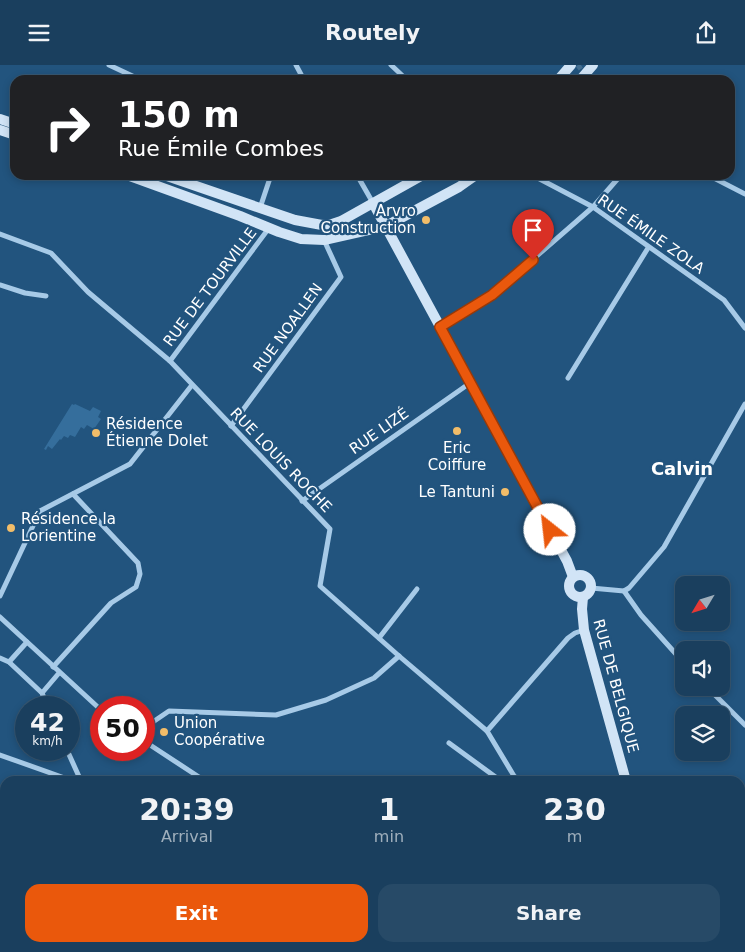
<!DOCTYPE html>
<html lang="en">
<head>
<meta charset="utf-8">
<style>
	body { margin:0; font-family:"DejaVu Sans",sans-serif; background:#274a67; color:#f1f3f6; height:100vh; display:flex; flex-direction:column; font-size:19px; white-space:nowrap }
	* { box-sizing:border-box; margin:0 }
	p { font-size:16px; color:#9fafbc }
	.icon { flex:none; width:28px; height:28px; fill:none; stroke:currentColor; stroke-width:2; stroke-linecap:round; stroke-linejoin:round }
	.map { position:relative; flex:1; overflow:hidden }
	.panel { position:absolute; left:0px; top:711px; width:745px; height:176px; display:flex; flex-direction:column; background:#1a3f5e; border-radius:15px 15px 0 0; box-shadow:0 2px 8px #0003,0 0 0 1px #385873 }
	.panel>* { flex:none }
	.banner { position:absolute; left:10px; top:10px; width:725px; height:105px; border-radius:15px; box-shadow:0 2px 8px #0003,0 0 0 1px #385873; background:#202124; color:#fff; overflow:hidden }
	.needle { width:32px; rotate:232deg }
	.buttons { position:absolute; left:675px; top:511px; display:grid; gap:10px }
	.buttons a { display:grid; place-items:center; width:55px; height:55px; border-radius:10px; background:#1a3f5e; box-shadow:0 2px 8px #0003,0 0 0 1px #385873; font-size:25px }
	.speed { position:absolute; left:15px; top:631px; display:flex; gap:10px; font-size:25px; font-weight:700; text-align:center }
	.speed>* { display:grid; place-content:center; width:65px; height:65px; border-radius:50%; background:#1a3f5e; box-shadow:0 2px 8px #0003,0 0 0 1px #385873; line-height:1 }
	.speed small { font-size:12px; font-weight:400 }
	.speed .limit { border:8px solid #d22; background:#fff; color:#111 }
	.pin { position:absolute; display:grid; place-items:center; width:42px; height:42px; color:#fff; margin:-51px -21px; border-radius:50% 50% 50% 0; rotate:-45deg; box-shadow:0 0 5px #0007 }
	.pin .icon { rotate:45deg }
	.me { position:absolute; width:55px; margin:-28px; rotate:331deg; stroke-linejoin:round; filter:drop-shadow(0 0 4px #0008) }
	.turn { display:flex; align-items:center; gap:18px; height:105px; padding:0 25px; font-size:22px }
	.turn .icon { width:65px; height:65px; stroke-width:2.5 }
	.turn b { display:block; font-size:35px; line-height:42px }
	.eta { display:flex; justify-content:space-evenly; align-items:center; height:85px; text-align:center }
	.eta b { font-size:30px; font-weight:600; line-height:35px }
	.cta { display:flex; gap:10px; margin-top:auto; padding:10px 25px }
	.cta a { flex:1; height:58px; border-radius:15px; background:#ea580c; color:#fff; font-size:20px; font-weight:600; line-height:58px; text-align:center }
	.cta a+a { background:#274a67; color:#f1f3f6 }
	header { display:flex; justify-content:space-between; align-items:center; height:65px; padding:0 25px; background:#1a3f5e; font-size:22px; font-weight:600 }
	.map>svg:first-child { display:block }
	.green { fill:#356e9c }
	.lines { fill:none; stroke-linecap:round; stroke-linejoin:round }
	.minor-tunnel { stroke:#436e91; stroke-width:5; stroke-dasharray:5 2.5; stroke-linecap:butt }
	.minor { stroke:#a7cae7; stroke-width:5 }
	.secondary { stroke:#d1e4f6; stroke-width:10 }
	.secondary-bridge { stroke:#d1e4f6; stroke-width:10 }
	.route-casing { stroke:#983908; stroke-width:12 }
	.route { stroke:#ea580c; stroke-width:9 }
	.poi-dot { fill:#f2bd69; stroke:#22547e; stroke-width:2 }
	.labels { text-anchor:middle; stroke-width:4.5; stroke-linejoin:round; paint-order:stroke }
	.poi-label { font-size:15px; fill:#fff; stroke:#22547e; text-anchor:start }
	.street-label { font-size:15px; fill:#fff; stroke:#22547e }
	.quarter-label { font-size:18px; font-weight:bold; fill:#fff; stroke:#22547e }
</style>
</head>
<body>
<header><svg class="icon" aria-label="menu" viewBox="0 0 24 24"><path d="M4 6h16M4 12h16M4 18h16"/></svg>Routely<svg class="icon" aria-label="share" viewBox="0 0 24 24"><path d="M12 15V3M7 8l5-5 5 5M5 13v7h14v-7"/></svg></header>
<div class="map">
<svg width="745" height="887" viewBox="0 0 745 887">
	<rect width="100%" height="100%" fill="#22547e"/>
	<polygon class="green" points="72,339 74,340 75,339 90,346 93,342 101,346 98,352 101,354 94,364 87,360 84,364 81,362 75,372 70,370 68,373 64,371 61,375 60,374 52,384 48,381 46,385 44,384"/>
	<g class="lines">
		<polyline class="minor-tunnel" points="578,0 588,15"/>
		<g class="minor">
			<polyline points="109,0 141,15"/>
			<polyline points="296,0 304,15"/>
			<polyline points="391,0 407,15"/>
			<polyline points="357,110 373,138"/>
			<polyline points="532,110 593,142 724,235 745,263"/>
			<polyline points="708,110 745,129"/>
			<polyline points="260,143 271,110"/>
			<polyline points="0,169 51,188 88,227 170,296 330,464 320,521 399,591 487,666 514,711 521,716"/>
			<polyline points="0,220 25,228 46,231"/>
			<polyline points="441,262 492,230 593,142 621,110"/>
			<polyline points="170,296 269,163"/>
			<polyline points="568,313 648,183"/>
			<polyline points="231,361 341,212 324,175"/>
			<polyline points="302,436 470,318"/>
			<polyline points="591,523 624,526 629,523 664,482 745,339"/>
			<polyline points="624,526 641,550 684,598"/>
			<polyline points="0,531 40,446 130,399 192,320"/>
			<polyline points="0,552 101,645"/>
			<polyline points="379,573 417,524"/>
			<polyline points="0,593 9,597 42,628 48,642"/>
			<polyline points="9,597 27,577"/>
			<polyline points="53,602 111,538 136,522 140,509 138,498 73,429"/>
			<polyline points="707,622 745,660"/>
			<polyline points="42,628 59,608"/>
			<polyline points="144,663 169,646 276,650 326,635 374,613 399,591"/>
			<polyline points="487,666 568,573 575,568 584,565"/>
			<polyline points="144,676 205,716"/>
			<polyline points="449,678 501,716"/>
			<polyline points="67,685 81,716"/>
			<polyline points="0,690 73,716"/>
			<polyline points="0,789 5,791"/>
			<polyline points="172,882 176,887"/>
			<polyline points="227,882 231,887"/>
			<polyline points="461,882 467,884"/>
			<polyline points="483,882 484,887"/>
			<polyline points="592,882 593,887"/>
			<polyline points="710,882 714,887"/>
		</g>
		<g class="secondary">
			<polyline points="558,15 571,0"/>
			<polyline points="0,54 15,59"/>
			<polyline points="0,65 15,70"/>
			<polyline points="127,110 240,151 279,167 301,174 324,175 386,161 459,122 476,110"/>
			<polyline points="164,110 295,155 322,160 332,159 341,156 423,110"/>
			<polyline points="373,138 567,496 573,512"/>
			<circle cx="580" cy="521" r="11"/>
			<polyline points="583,532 582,544 584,565 626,716"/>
			<polyline points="0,853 5,854"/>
			<polyline points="75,882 82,887"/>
			<polyline points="672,882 673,887"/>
		</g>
		<polyline class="secondary-bridge" points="580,15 593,0"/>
	</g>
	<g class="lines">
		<g class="route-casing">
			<polyline id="route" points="533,195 492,230 440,262 550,465"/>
		</g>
		<use href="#route" class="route"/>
	</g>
	<g class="poi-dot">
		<circle cx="426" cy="155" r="5"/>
		<circle cx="457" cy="366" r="5"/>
		<circle cx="96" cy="368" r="5"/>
		<circle cx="505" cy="427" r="5"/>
		<circle cx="11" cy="463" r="5"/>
		<circle cx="164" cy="667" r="5"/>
	</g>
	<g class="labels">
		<g class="poi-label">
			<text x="416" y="151" text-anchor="end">Arvro<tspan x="416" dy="17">Construction</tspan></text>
			<text x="106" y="364">Résidence<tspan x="106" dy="17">Étienne Dolet</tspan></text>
			<text x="457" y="388" text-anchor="middle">Eric<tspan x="457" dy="17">Coiffure</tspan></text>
			<text x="495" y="432" text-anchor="end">Le Tantuni</text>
			<text x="21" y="459">Résidence la<tspan x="21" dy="17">Lorientine</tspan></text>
			<text x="174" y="663">Union<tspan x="174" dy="17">Coopérative</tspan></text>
		</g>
		<g class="street-label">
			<text transform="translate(651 169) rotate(35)" y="5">RUE ÉMILE ZOLA</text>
			<text transform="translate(210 222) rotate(-53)" y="5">RUE DE TOURVILLE</text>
			<text transform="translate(288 263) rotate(-54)" y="5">RUE NOALLEN</text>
			<text transform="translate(379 366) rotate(-35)" y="5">RUE LIZÉ</text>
			<text transform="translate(281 395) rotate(46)" y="5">RUE LOUIS ROCHE</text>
			<text transform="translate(616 621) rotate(75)" y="5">RUE DE BELGIQUE</text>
		</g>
		<g class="quarter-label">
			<text x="682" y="410">Calvin</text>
		</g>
	</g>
</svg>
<div class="buttons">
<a><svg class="needle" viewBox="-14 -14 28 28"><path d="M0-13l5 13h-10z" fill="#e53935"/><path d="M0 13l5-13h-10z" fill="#9fafbc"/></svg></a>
<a><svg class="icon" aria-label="sound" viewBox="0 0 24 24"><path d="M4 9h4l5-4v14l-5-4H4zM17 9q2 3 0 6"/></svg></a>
<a><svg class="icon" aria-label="layers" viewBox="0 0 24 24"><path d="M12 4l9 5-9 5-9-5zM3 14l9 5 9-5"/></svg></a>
</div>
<div class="speed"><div>42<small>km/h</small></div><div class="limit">50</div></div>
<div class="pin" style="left:533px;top:195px;background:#d93025"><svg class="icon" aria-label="arrive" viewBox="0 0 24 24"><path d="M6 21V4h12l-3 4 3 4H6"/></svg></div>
<svg class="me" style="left:550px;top:465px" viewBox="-20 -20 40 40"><circle r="19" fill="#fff"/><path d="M0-13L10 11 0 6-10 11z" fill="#ea580c"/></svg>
<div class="banner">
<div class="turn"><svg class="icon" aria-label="right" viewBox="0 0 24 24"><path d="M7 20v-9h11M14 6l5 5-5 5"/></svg><div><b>150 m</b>Rue Émile Combes</div></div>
</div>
<section class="panel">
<div class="eta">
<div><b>20:39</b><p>Arrival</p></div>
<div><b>1</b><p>min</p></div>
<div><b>230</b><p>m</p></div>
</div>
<div class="cta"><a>Exit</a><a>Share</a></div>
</section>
</div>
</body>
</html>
